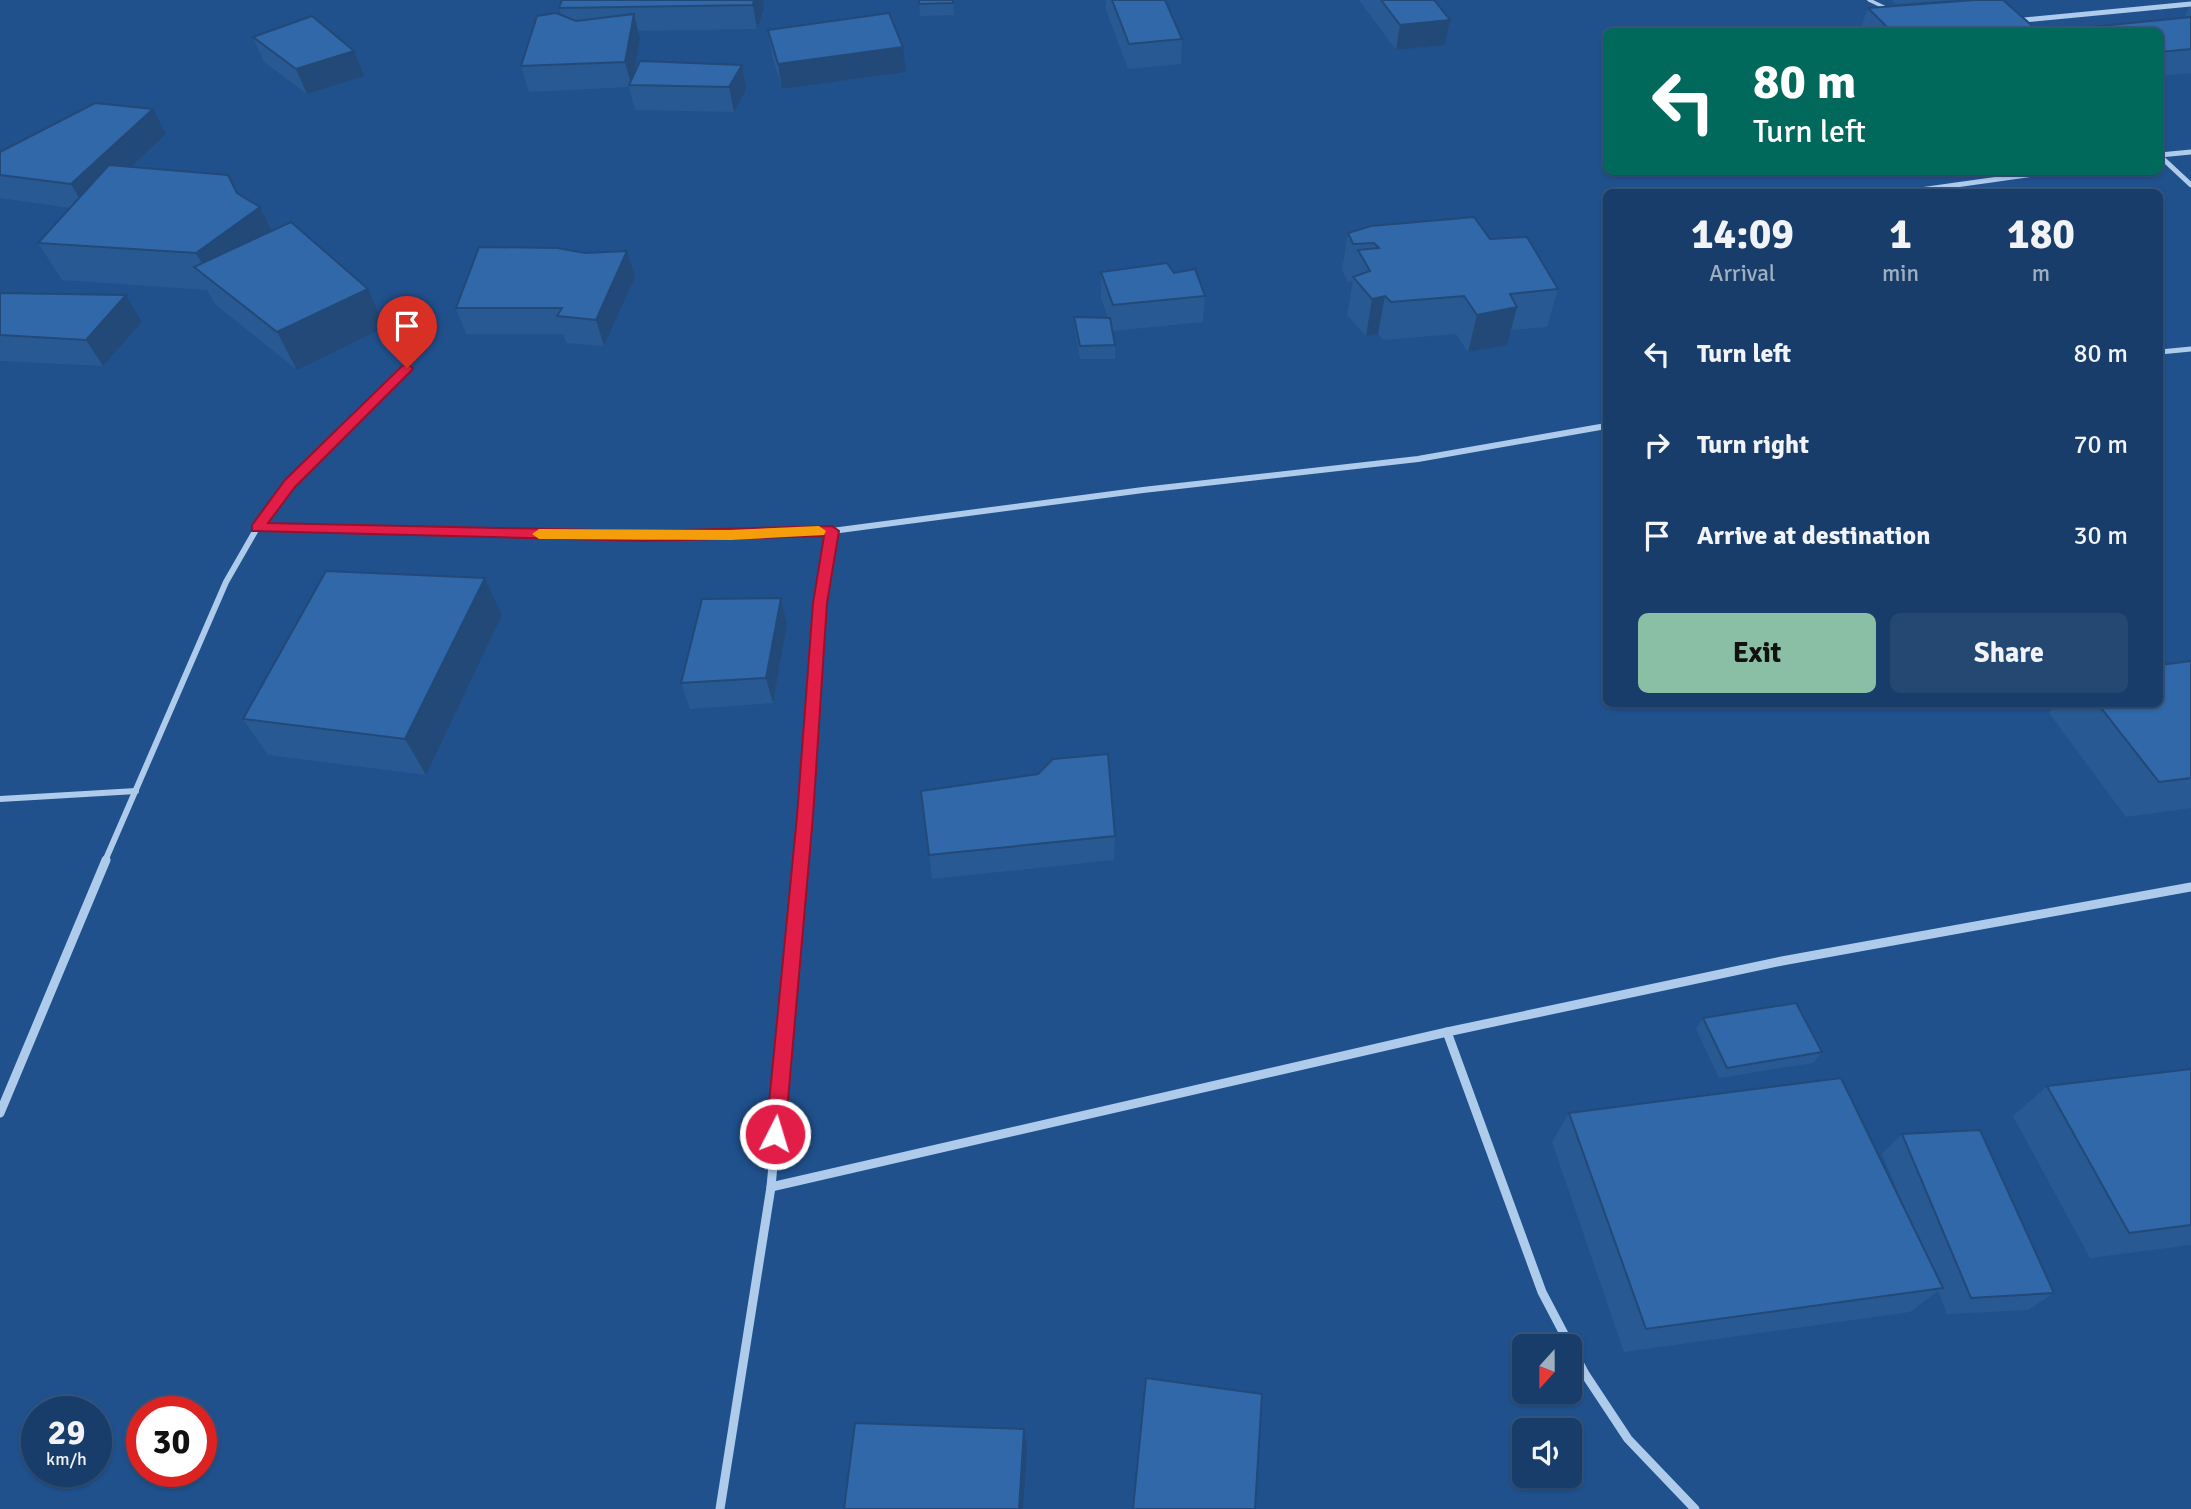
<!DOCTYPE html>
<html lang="en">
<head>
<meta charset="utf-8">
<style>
	body { margin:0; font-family:Signika,sans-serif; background:#254872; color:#f1f3f6; height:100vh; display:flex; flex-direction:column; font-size:26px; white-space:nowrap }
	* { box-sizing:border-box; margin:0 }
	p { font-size:23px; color:#9faec1 }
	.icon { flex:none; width:38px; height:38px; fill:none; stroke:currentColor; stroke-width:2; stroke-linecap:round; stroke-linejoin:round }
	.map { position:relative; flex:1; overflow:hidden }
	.side { position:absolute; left:1603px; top:189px; width:560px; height:518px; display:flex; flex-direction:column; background:#183d6a; border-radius:10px; box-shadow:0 2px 5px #0004,0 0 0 2px #36567e }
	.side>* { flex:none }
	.banner { position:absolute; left:1603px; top:28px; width:560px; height:147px; border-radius:10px; box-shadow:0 2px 5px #0004,0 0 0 2px #36567e; background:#00695c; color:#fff; overflow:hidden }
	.needle { width:46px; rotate:201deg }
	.tools { position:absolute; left:1512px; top:1334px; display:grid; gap:14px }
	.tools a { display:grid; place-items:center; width:70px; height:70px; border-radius:10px; background:#183d6a; box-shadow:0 2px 5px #0004,0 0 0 2px #36567e; font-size:35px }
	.speed { position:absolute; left:21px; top:1396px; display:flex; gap:14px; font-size:35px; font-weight:700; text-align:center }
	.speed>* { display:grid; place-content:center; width:91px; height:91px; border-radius:50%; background:#183d6a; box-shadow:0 2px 5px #0004,0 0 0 2px #36567e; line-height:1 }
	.speed small { font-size:18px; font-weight:400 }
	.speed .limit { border:10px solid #d22; background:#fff; color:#111 }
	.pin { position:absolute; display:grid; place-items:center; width:60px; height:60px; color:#fff; margin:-72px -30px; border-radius:50% 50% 50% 0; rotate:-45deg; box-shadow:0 0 7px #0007 }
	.pin .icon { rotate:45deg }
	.me { position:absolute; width:77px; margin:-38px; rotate:5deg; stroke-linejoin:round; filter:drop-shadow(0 0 5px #0008) }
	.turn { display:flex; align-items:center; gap:24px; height:147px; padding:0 35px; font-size:32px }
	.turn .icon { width:91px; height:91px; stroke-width:2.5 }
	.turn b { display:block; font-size:49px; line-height:60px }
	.eta { display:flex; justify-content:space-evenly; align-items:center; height:119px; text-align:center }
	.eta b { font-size:42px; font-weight:800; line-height:49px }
	.button { display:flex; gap:14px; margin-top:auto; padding:14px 35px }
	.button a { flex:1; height:80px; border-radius:10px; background:#8abfa5; color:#111; font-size:28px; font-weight:800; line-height:80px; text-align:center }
	.button a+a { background:#254872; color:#f1f3f6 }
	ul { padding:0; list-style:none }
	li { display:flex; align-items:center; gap:21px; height:91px; padding:0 35px }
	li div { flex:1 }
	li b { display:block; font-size:26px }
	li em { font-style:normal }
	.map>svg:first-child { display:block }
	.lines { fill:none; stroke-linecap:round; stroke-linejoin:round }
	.service { stroke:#aecbec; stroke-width:3.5 }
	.minor-far2 { stroke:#aecbec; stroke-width:5 }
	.minor-far1 { stroke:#aecbec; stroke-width:6 }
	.minor { stroke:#aecbec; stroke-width:9 }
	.wall { fill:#295992 }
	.shaded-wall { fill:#224977 }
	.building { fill:#3068aa; stroke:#224977; stroke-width:2 }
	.route { fill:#e11d48; stroke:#92132f; stroke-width:2 }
	.slow { fill:#f59e0b }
</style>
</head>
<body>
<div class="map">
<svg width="2191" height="1509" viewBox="0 0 2191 1509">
	<rect width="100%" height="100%" fill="#20518d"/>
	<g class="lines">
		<polyline class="service" points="1869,0 1888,9"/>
		<g class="minor-far2">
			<polyline points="2026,32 2014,21 2191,4"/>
			<polyline points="2160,155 2191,152"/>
			<polyline points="2160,156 2191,185"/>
			<polyline points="1906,192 2049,172"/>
			<polyline points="2160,352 2191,349"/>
			<polyline points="403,371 406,368"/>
		</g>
		<g class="minor-far1">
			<polyline points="257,528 645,536 832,531 820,603 801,861"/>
			<polyline points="832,531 1143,490 1418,459 1606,426"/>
			<polyline points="0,799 136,791"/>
			<polyline points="105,861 226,582 257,528 290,484 405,369"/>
		</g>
		<g class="minor">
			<polyline points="1447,1032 1542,1292 1585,1374 1628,1439 1695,1509"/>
			<polyline points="0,1113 106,860"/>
			<polyline points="771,1187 1447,1032 1782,961 2191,887"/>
			<polyline points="720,1509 771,1187 801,860"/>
		</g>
	</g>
	<g class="wall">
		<polygon points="562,0 763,0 764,9 757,29 638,31 640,39 634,73 640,61 746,90 734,112 635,110 629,87 529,92 521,66 561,15 559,8"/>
		<polygon points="919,0 953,0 954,15 920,16"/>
		<polygon points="1106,0 1165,0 1182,39 1181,64 1128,69 1106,10"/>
		<polygon points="1359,0 1434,0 1450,20 1445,45 1396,50"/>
		<polygon points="1892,0 1953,0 1896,4"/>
		<polygon points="2189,7 2191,7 2191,73 2160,76 2160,32 2078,32 2080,28 2184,18"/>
		<polygon points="1868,8 2038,31 2037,32 1859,32"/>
		<polygon points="768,30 906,72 782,89 772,55"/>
		<polygon points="253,37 364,76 307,94 264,62"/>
		<polygon points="166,134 132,167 237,193 260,207 272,231 368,289 385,327 297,370 215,304 207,290 62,280 38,243 70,208 0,198 0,152"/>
		<polygon points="1348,233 1490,239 1558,289 1547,327 1511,330 1507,345 1468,352 1456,334 1384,340 1378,334 1366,336 1347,315 1353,281 1348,282 1342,270"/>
		<polygon points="627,251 635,277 604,346 566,343 563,334 466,334 456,308 585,253"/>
		<polygon points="1101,272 1174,273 1205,296 1203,322 1113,331 1111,326 1115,345 1115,359 1080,359 1075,331 1074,317 1108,318 1101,298"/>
		<polygon points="0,293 126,295 142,322 103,366 0,361"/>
		<polygon points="485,578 502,615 426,775 268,755 243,719"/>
		<polygon points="781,598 787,624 773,703 690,709 681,683"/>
		<polygon points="2191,661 2191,808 2126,817 2049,713 2056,704 2160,704"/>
		<polygon points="1115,836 1114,860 932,879 929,855"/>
		<polygon points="1703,1018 1822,1052 1813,1063 1719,1078 1696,1029"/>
		<polygon points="2191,1069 2191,1245 2090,1258 2013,1116 2047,1086"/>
		<polygon points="1569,1113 1904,1208 1882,1154 1902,1134 2054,1293 2028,1310 1947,1314 1938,1291 1910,1312 1624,1352 1552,1142"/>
	</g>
	<g class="shaded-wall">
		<polygon points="754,0 763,0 764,9 757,29 753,5"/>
		<polygon points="634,14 640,39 632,85 631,85 625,62"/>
		<polygon points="1450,20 1445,45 1396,50 1400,25"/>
		<polygon points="903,47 906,72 782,89 778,64"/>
		<polygon points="354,51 364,76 307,94 296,69"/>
		<polygon points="742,65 746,90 734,112 729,87"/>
		<polygon points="153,109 166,134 86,210 71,184"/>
		<polygon points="260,207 279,245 211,280 196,253"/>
		<polygon points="627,251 635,277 604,346 596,320"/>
		<polygon points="368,289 385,327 297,370 277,332"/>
		<polygon points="126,295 142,322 103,366 86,340"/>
		<polygon points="1385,296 1378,334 1366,336 1372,299"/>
		<polygon points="1517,307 1507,345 1468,352 1477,315"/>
		<polygon points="485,578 502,615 426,775 405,739"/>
		<polygon points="781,598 787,624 773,703 766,678"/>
		<polygon points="1024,1429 1027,1449 1023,1509 1019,1509"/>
	</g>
	<g class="building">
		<polygon points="562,0 754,0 753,5 559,8"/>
		<polygon points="919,0 953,0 953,3 919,4"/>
		<polygon points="1112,0 1165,0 1182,39 1129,44"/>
		<polygon points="1381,0 1434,0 1450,20 1400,25"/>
		<polygon points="1974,0 2003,0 2038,31 1892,32 1868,8"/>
		<polygon points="556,13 576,21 634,14 625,62 521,66 537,16"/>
		<polygon points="889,13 903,47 778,64 768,30"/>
		<polygon points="312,16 354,51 296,69 253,37"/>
		<polygon points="2191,17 2191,49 2160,52 2160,32 2085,32 2080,28"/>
		<polygon points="640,61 742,65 729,87 629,85"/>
		<polygon points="95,103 153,109 71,184 0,175 0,152"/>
		<polygon points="109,165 228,175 237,193 260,207 196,253 38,243"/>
		<polygon points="1474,217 1490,239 1527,237 1558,289 1510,294 1517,307 1477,315 1464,296 1391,302 1385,296 1372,299 1353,277 1370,271 1358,250 1379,248 1374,243 1353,244 1348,233 1371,226"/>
		<polygon points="291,222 368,289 277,332 194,267"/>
		<polygon points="479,247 557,248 585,253 627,251 596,320 557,316 562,308 456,308"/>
		<polygon points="1167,263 1174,273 1195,269 1205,296 1113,305 1101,272"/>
		<polygon points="0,293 126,295 86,340 0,335"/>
		<polygon points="1074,317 1110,318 1115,345 1080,346"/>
		<polygon points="326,571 485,578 405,739 243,719"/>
		<polygon points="781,598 766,678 681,683 702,599"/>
		<polygon points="2191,661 2191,778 2159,782 2098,704 2160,704 2160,665"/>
		<polygon points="1108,754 1115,836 929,855 921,791 1038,774 1053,759"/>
		<polygon points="1796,1003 1822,1052 1727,1068 1703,1018"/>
		<polygon points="2191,1069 2191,1225 2129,1233 2047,1086"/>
		<polygon points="1841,1078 1943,1288 1646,1329 1569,1113"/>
		<polygon points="1980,1130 2054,1293 1971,1298 1902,1134"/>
		<polygon points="1146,1378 1262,1394 1255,1509 1133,1509"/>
		<polygon points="855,1423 1024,1429 1019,1509 844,1509"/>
	</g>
	<polygon class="route" points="407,364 413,368 411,371 295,487 268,523 645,531 832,526 839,531 827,603 813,816 785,1134 782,1140 775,1143 769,1140 766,1134 797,816 813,603 824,536 645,541 252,531 252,525 285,480 402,366"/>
	<polygon class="slow" points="819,526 826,531 824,535 731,540 539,539 532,534 539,529 731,530"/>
</svg>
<div class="tools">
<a><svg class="needle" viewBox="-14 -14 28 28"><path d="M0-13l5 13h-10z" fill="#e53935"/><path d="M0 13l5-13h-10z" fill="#9faec1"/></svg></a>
<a><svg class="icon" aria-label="sound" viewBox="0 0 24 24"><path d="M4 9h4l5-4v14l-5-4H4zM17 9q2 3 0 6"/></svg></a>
</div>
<div class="speed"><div>29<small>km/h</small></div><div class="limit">30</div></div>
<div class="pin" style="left:407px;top:368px;background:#d93025"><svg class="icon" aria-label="arrive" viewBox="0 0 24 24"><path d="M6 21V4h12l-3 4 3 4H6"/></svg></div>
<svg class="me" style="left:775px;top:1134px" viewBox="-20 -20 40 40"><circle r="17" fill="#e11d48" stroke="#fff" stroke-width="3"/><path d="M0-11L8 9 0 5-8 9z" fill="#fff"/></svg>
<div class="banner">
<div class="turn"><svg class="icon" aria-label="left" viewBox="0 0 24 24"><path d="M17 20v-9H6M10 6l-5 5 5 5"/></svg><div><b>80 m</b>Turn left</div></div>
</div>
<section class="side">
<div class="eta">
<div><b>14:09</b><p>Arrival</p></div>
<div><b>1</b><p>min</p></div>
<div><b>180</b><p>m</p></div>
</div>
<ul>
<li><svg class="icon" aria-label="left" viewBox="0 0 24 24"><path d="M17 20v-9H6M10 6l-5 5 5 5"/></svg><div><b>Turn left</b></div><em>80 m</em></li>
<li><svg class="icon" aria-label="right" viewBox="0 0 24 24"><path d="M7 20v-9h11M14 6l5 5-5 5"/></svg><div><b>Turn right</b></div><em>70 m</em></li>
<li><svg class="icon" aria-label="arrive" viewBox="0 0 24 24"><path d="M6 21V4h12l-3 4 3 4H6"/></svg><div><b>Arrive at destination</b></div><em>30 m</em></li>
</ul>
<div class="button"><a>Exit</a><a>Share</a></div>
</section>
</div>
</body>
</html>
